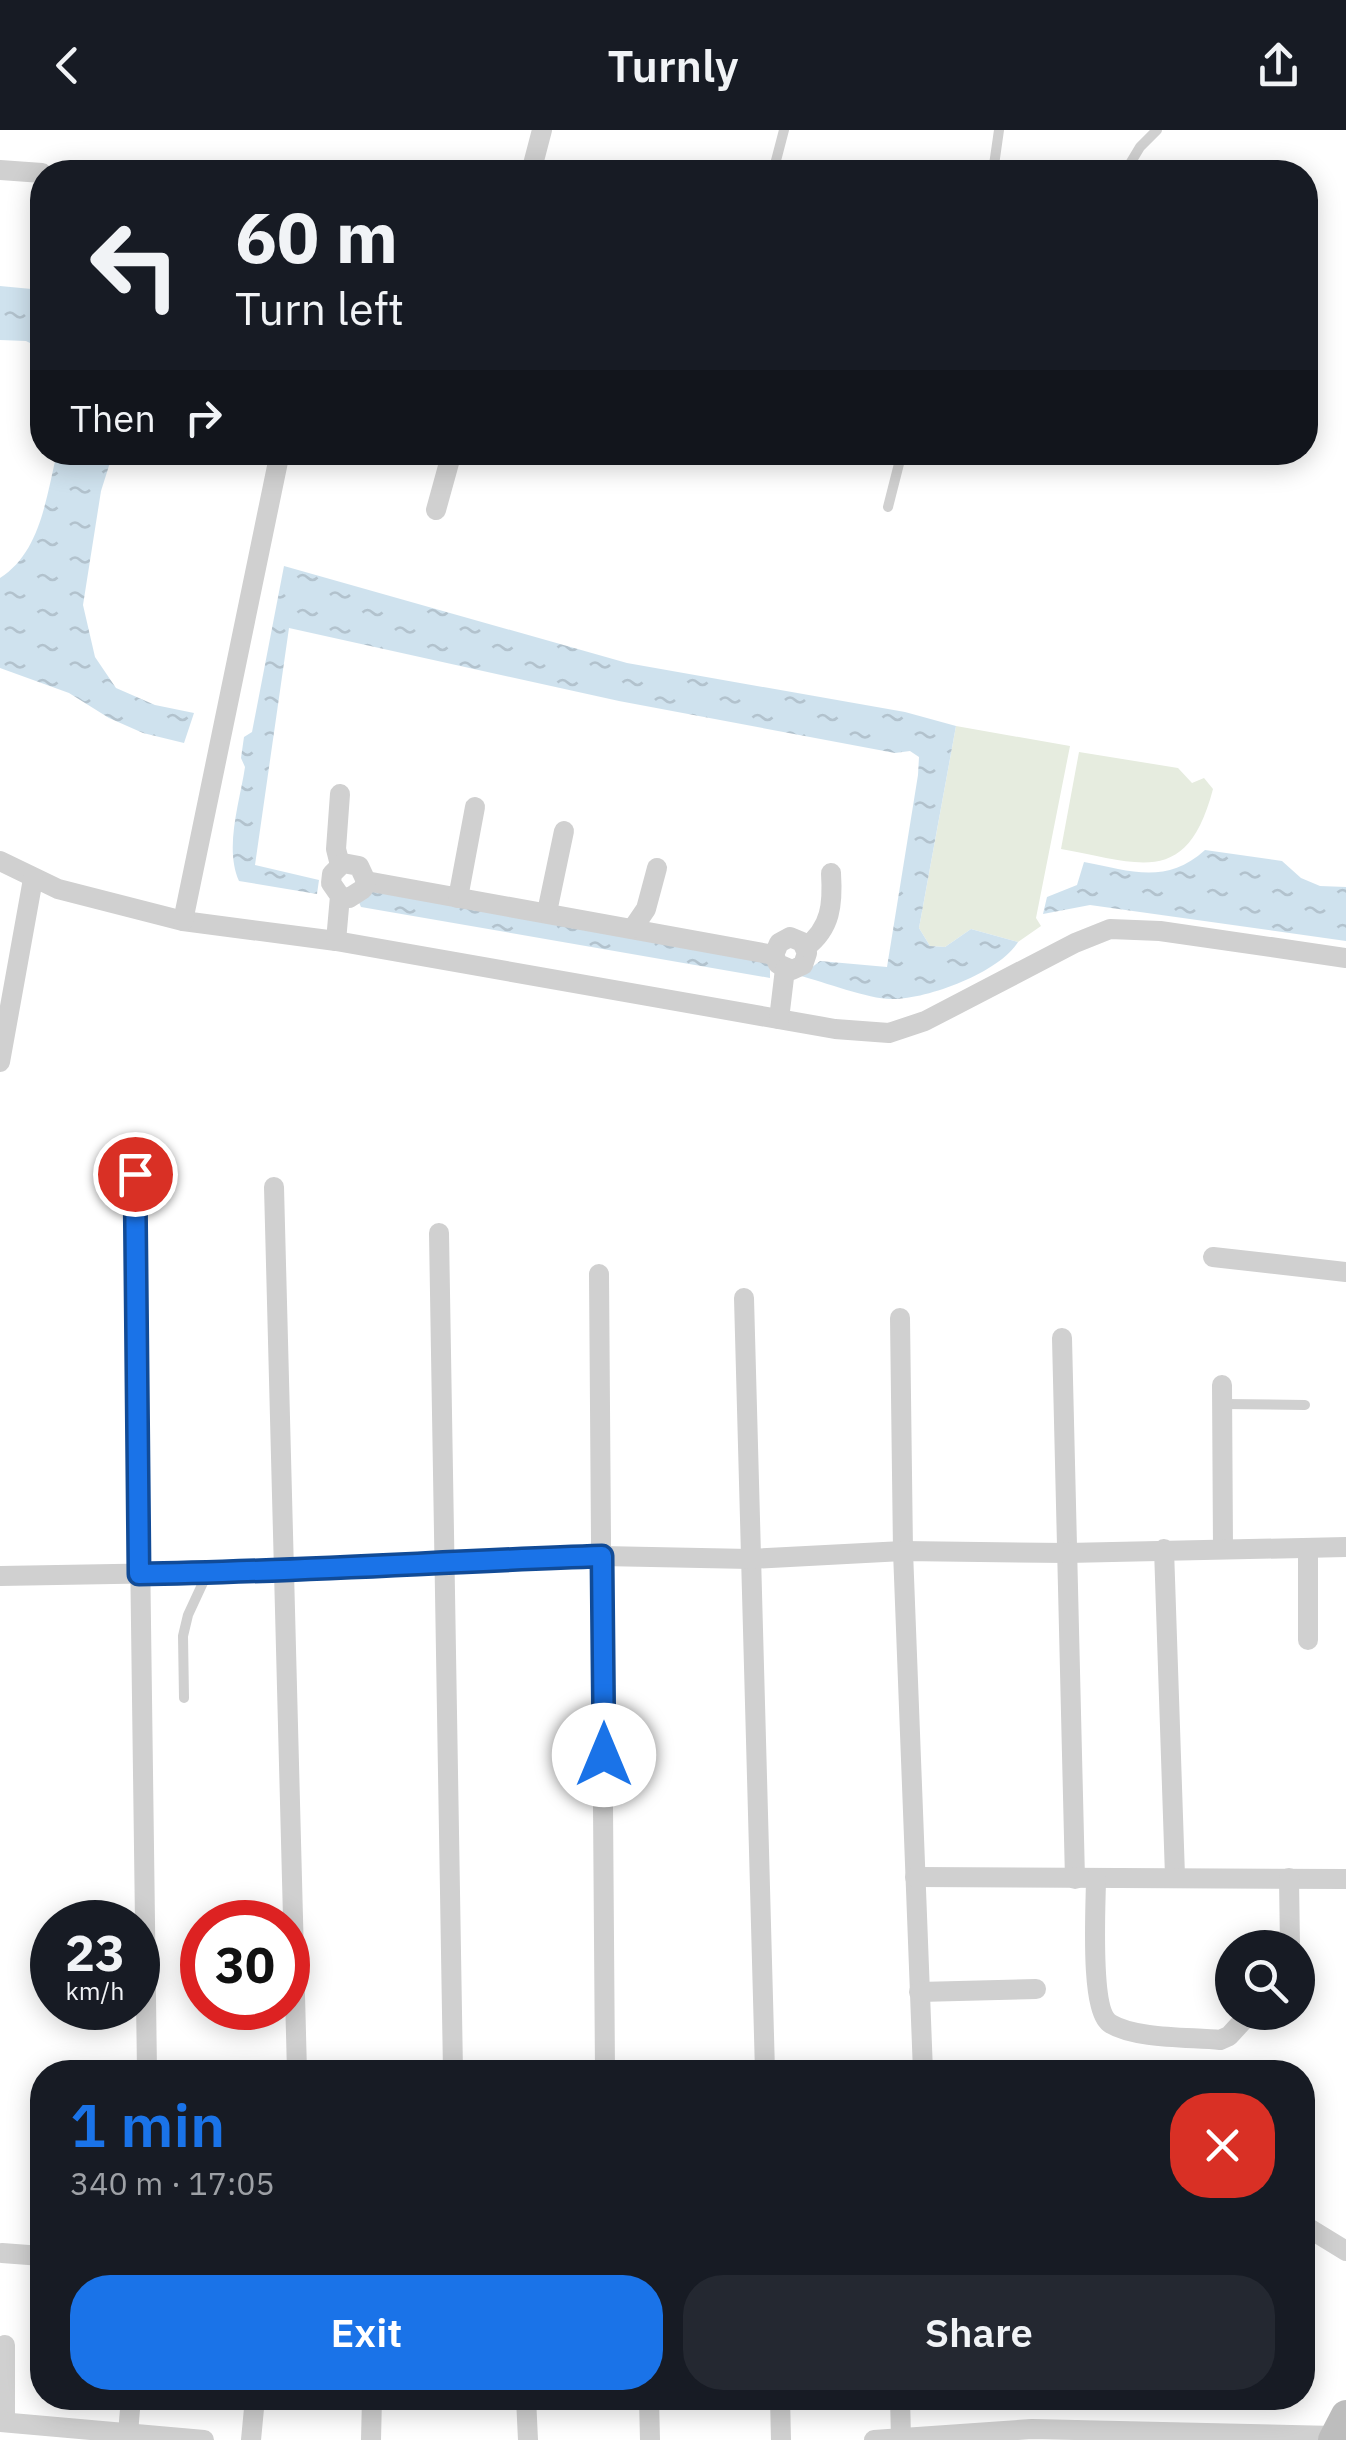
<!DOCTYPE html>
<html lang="en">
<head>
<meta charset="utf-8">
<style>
	body { margin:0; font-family:"IBM Plex Sans",sans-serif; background:#242831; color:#f1f3f6; height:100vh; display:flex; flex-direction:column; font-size:38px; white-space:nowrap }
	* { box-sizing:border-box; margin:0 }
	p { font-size:32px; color:#9ea1a6 }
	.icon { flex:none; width:55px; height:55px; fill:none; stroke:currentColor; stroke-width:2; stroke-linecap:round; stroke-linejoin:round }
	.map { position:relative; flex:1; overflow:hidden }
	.side { position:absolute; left:30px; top:1930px; width:1285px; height:350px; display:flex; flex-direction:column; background:#171b24; border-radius:40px; box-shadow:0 5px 25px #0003 }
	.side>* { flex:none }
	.top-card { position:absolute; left:30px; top:30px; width:1288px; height:305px; border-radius:40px; box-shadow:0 5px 25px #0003; background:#171b24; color:#f1f3f6; overflow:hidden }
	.fabs { position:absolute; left:1215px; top:1800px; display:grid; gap:20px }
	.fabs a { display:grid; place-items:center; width:100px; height:100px; border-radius:50%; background:#171b24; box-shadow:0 5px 25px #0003; font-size:50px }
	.speed { position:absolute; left:30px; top:1770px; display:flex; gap:20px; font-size:50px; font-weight:700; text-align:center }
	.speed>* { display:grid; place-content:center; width:130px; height:130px; border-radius:50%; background:#171b24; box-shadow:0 5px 25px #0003; line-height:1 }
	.speed small { font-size:25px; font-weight:400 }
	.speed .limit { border:15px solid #d22; background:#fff; color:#111 }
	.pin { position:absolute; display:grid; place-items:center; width:85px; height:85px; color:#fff; margin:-42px; border:5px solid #fff; border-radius:50%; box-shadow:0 2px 10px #0007 }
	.me { position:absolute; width:110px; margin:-55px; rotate:0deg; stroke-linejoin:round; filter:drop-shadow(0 0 8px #0008) }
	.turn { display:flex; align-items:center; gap:35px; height:210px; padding:0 40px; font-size:45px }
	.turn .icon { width:130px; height:130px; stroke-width:2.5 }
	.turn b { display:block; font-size:70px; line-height:85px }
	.then { display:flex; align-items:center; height:95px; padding:0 40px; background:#0003; gap:20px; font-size:38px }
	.round { display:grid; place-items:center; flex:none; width:105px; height:105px; border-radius:40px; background:#242831 }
	.summary { display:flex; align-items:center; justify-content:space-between; height:170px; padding:0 40px }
	h1 { font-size:60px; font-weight:600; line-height:75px; color:#1a73e8 }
	.button { display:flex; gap:20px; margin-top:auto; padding:20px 40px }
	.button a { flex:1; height:115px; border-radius:40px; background:#1a73e8; color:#fff; font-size:40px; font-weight:600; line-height:115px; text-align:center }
	.button a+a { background:#242831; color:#f1f3f6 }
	header { display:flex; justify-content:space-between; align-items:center; height:130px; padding:0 40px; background:#171b24; font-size:45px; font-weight:600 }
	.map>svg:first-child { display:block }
	.garden { fill:#e6ecdf }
	.water { fill:url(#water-ripples) }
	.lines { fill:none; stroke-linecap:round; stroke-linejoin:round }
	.lane { stroke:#d0d0d0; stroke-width:10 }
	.street { stroke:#d0d0d0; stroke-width:20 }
	.secondary { stroke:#bdbdbd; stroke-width:30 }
	.route-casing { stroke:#114b97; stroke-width:25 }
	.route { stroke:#1a73e8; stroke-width:18 }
</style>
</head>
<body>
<header><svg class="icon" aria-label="back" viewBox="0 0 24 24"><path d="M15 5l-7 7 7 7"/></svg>Turnly<svg class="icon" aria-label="share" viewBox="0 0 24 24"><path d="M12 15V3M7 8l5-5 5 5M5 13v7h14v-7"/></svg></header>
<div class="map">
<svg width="1346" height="2310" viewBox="0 0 1346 2310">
	<defs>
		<pattern id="water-ripples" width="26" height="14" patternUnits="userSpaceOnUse" patternTransform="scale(2.5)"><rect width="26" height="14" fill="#cfe2ee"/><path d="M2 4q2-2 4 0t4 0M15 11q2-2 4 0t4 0" fill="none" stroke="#b2c2cd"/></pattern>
	</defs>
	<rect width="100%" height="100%" fill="#fff"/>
	<g class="garden">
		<polygon points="956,596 1070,616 1036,788 1041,796 1018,812 971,799 945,817 930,816 919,798"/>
		<path d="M1079 622 1178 638 1192 653 1204 648 1213 659C1187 758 1140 733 1061 719Z"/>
	</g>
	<g class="water">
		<polygon points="0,156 42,160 42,219 26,211 0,210"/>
		<path d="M57 323H113L101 361 83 475 95 527 116 558 155 575 194 583 184 613 143 603 109 588 69 563 0 538V448C41 422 46 367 57 323Z"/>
		<path d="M284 436 627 533 905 582 956 596 919 798 930 816 945 817 971 799 1018 812C1000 842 928 869 893 869 871 870 824 852 801 846L820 831 887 837 918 645 919 627 910 621 895 623 619 571 289 498 255 735 319 750 317 764 239 751C224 718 240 671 245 637L241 628 244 607 252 602Z"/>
		<path d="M1205 720 1282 731 1301 748 1320 756 1346 757V811L1090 775 1043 784 1047 767 1077 755 1084 732C1131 741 1166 755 1205 720Z"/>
		<polygon points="378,759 770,831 770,848 361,777 358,770"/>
	</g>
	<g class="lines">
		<g class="lane">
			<polyline points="773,42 784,0"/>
			<polyline points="993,42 999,0"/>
			<polyline points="1125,42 1140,17 1157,0"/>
			<polyline points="888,377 902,322"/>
			<polyline points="1223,1274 1305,1275"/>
			<polyline points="184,1568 183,1506 188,1485 207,1444"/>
		</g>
		<g class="street">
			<polyline points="0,40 42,43"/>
			<polyline points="531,42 542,0"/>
			<polyline points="436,380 452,322"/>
			<polyline points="340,664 336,719 340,735"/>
			<polyline points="0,731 58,759 183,791 336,811 835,899 889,903 925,891 1075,813 1110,799 1160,801 1346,828"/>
			<polyline points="366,751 774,825 778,834 792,840 803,835 807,823 802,812 790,807 779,813 774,825"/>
			<polyline points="458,768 475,677"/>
			<polyline points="547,782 564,701"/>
			<polyline points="183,791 280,322"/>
			<polyline points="633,798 646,779 657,738"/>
			<polyline points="336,811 340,766 331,753 332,744 343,733 359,736 366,751 363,759 349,768 340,766"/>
			<path d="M806 817C831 798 833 774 831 743"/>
			<polyline points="779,889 785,839"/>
			<polyline points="0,932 33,749"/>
			<polyline points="135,1044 147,1942"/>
			<polyline points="274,1057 297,1942"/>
			<polyline points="439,1103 453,1942"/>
			<polyline points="1213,1127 1346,1142"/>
			<polyline points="599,1144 605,1942"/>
			<polyline points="744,1168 765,1942"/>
			<polyline points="900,1188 903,1421 923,1942"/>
			<polyline points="1062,1208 1075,1749"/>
			<polyline points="1222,1255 1223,1419"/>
			<polyline points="1164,1419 1175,1746"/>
			<polyline points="0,1446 282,1441 443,1431 602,1426 750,1429 903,1421 1067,1423 1346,1417"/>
			<polyline points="1308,1510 1308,1418"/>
			<polyline points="915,1747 1346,1749"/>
			<path d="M1096 1748C1096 1774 1089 1882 1111 1894 1136 1909 1190 1907 1220 1910L1229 1906 1251 1882"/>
			<polyline points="1289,1748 1290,1818"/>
			<polyline points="919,1862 1036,1859"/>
			<polyline points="1302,2094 1346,2121"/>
			<polyline points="2,2123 42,2126"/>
			<polyline points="5,2215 5,2292"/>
			<polyline points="526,2268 528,2310"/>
			<polyline points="649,2268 650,2310"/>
			<polyline points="780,2268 781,2310"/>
			<polyline points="900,2268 901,2308"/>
			<polyline points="0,2292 204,2310"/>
			<polyline points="128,2303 131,2268"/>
			<polyline points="251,2310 255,2268"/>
			<polyline points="371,2310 372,2268"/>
			<polyline points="874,2310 1032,2299 1335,2306"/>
		</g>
		<polyline class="secondary" points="1333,2310 1346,2285"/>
	</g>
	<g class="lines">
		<g class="route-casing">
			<path id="route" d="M135 1044 139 1444C294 1442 448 1431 602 1426L604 1625"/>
		</g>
		<use href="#route" class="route"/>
	</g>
</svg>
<div class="fabs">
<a><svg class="icon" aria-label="search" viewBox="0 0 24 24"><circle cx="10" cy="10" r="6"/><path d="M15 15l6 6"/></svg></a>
</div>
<div class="speed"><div>23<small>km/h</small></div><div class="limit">30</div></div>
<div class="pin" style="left:135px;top:1044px;background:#d93025"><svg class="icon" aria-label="arrive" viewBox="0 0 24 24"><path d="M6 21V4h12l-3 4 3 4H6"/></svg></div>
<svg class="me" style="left:604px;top:1625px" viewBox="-20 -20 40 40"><circle r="19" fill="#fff"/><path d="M0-13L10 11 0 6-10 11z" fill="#1a73e8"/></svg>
<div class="top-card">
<div class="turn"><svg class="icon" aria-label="left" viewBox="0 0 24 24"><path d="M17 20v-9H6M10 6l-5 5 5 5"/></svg><div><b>60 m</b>Turn left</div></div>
<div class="then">Then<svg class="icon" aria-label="right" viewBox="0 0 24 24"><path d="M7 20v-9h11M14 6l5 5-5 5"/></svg></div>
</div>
<section class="side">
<div class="summary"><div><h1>1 min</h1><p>340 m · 17:05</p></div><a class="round" style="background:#d93025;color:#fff"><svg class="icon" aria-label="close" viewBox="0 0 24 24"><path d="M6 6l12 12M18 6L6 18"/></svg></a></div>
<div class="button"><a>Exit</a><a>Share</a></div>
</section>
</div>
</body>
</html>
